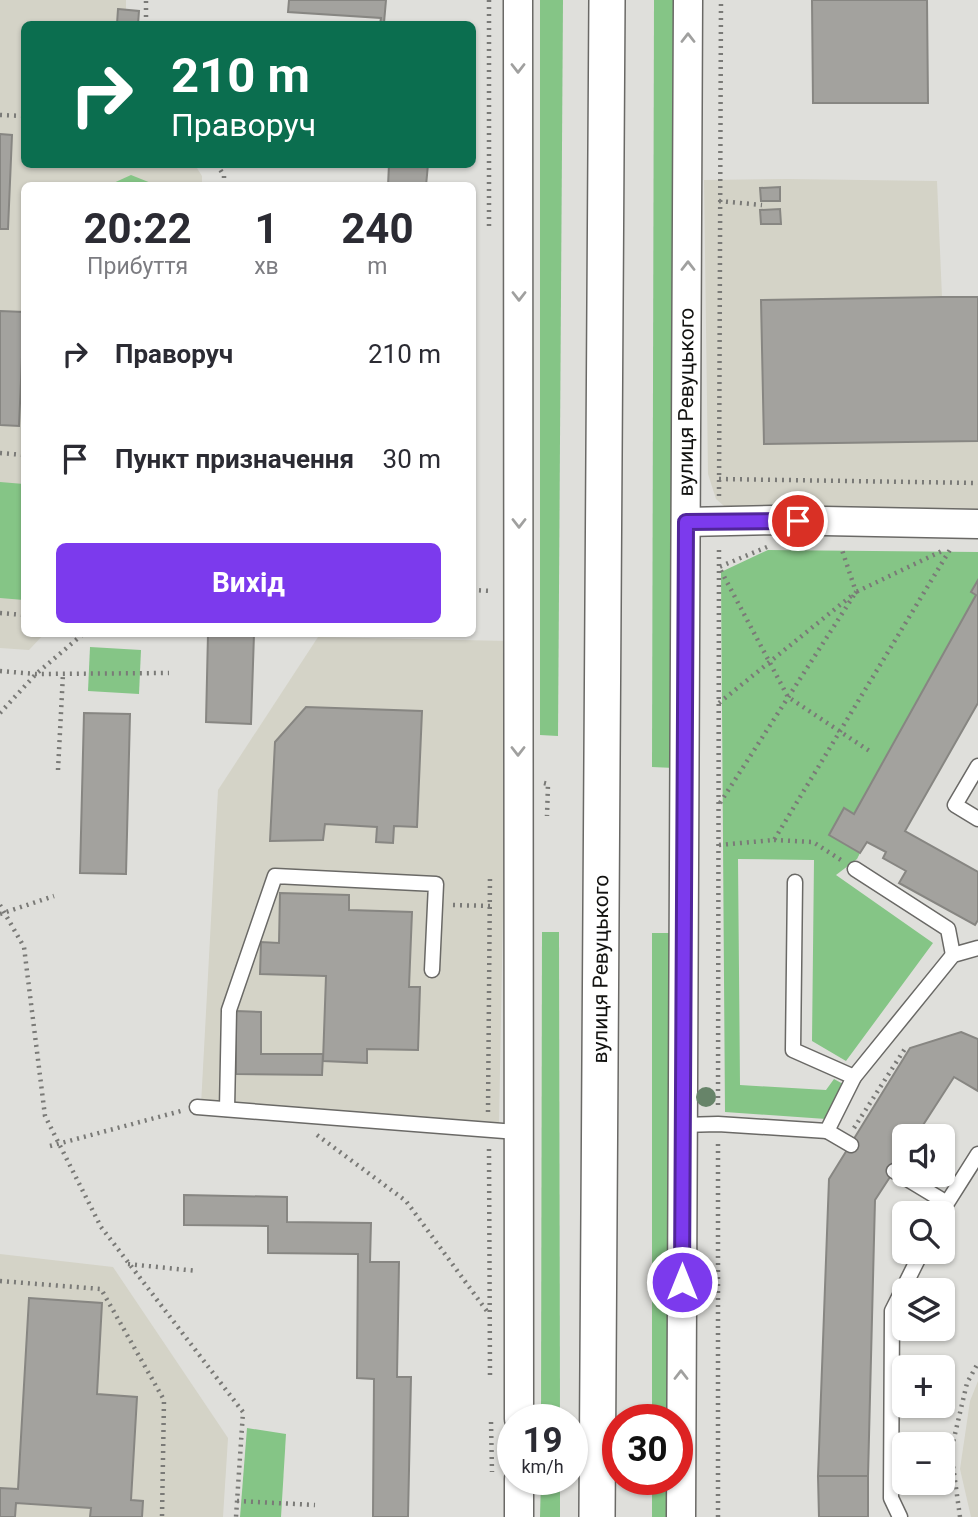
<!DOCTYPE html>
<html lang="uk">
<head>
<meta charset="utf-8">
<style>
	body { margin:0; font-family:Roboto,sans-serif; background:#f2f2f3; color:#2b2b33; height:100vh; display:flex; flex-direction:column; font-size:26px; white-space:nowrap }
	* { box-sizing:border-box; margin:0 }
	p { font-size:23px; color:#7c7c81 }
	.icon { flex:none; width:38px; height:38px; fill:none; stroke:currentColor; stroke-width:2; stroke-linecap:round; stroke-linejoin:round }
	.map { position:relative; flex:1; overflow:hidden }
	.drawer { position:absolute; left:21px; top:182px; width:455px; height:455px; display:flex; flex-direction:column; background:#fff; border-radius:10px; box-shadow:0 2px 5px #0004 }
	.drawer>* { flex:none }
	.top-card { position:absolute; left:21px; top:21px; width:455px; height:147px; border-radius:10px; box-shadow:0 2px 5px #0004; background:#0b6e4f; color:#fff; overflow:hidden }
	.tools { position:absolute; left:892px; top:1124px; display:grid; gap:14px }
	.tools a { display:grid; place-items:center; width:63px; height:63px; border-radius:10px; background:#fff; box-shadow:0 2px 5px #0004; font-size:35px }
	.speed { position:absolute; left:497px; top:1404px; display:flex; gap:14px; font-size:35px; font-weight:700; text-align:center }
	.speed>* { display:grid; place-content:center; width:91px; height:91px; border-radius:50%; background:#fff; box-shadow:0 2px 5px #0004; line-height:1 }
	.speed small { font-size:18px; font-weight:400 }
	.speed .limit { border:10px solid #d22; background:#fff; color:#111 }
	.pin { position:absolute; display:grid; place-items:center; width:60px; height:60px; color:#fff; margin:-30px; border:4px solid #fff; border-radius:50%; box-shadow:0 2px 7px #0007 }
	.me { position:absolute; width:77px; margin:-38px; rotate:0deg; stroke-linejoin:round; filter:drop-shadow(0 0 5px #0008) }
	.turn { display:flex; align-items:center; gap:24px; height:147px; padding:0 35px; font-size:32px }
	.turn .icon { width:91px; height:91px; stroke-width:2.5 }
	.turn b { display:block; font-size:49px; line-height:60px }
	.eta { display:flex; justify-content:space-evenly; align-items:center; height:119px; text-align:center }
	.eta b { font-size:42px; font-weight:700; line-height:49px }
	.cta { display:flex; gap:14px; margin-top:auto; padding:14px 35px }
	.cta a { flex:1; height:80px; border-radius:10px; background:#7c3aed; color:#fff; font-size:28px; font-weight:700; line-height:80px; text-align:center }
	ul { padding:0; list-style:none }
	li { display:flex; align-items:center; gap:21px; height:105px; padding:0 35px }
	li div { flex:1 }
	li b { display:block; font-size:26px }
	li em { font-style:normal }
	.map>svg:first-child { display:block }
	.built { fill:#d4d3c7 }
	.green { fill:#85c586 }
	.building { fill:#a3a29e; stroke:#878682; stroke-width:2 }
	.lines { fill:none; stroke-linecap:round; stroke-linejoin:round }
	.service-casing { stroke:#6a6966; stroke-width:17 }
	.minor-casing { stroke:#6a6966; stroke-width:31 }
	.tertiary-casing { stroke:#6a6966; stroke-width:38 }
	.path { stroke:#7a7a77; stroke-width:4.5; stroke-dasharray:2 5; stroke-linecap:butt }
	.service { stroke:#fff; stroke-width:14 }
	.minor { stroke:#fff; stroke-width:28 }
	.tertiary { stroke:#fff; stroke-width:35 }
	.tree { fill:#678469 }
	.oneway { stroke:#a0a09f }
	.route-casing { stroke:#51269a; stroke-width:18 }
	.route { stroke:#7c3aed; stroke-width:12 }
	.labels { text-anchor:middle; stroke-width:6; stroke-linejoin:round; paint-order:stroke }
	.street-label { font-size:21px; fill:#121210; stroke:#fff }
</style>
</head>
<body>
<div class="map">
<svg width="978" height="1517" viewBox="0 0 978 1517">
	<rect width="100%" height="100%" fill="#dfdfdb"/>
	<g class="built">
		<polygon points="0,0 126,0 126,24 24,24 24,164 195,165 202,176 202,185 24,186 24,634 44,634 29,650 0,648"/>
		<polygon points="788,179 937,181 942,297 978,297 978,524 730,511 716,499 708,474 704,180"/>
		<polygon points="318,637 508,641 499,1125 201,1105 218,790"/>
		<polygon points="0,1254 113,1267 228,1438 223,1517 0,1517"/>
		<polygon points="978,1381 978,1517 971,1517 960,1469 970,1401"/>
	</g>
	<g class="green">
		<polygon points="540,0 563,0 558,736 540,735"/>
		<polygon points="654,0 674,0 674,768 652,767"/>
		<polygon points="131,175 156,185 109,185"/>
		<polygon points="0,482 24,484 24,600 0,598"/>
		<polygon points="768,550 978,552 978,580 971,592 976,595 854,814 844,809 829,835 860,853 857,859 836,875 933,943 846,1061 812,1041 814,860 738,859 740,1085 826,1090 834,1079 843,1084 826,1119 725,1112 721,572"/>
		<polygon points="90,647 141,650 139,694 88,691"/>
		<polygon points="542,932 559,932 560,1419 541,1419"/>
		<polygon points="652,933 673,933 672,1419 652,1419"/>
		<polygon points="247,1428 286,1434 281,1517 240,1517"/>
		<polygon points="541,1479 560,1479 560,1517 540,1517"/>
		<polygon points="652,1479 672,1479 671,1517 652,1517"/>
	</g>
	<g class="building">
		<polygon points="289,0 386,0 384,23 408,24 380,24 381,18 288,12"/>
		<polygon points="812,0 927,0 928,103 813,103"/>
		<polygon points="118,9 139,11 138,24 117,24"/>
		<polygon points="0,134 12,135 8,229 0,229"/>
		<polygon points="389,164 428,164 426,186 388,186"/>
		<polygon points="780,187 780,201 761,201 760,188"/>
		<polygon points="780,209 781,224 761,224 760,210"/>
		<polygon points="942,297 978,297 978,441 764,444 761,300"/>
		<polygon points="0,311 24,312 19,426 0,425"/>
		<polygon points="978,580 978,703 905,831 978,872 978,920 975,925 899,883 906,871 883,858 886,852 867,842 860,853 829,835 844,808 854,814 976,595 971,592"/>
		<polygon points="208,634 254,634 251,724 206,722"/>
		<polygon points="306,707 422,711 417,827 394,826 393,843 376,842 377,827 325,824 323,840 270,841 275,742"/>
		<polygon points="84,713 130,714 126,874 80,873"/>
		<polygon points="280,893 349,895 349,910 412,912 409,987 420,987 418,1050 367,1049 367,1063 323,1061 326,976 260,974 261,942 279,943"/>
		<polygon points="236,1011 261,1012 261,1054 323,1054 322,1075 236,1074"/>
		<polygon points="961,1032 978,1039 978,1091 954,1077 916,1136 905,1136 905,1154 875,1200 868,1476 818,1476 829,1179 910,1048"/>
		<polygon points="184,1195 287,1197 287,1222 371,1223 370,1262 399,1262 397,1377 411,1377 408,1517 373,1517 374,1379 357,1378 358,1254 268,1253 268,1226 184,1225"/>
		<polygon points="29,1298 102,1303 97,1394 137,1397 131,1500 143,1501 142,1517 90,1517 91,1508 16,1503 15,1517 0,1517 0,1488 18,1489"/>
		<polygon points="818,1476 868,1476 868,1517 819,1517"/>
	</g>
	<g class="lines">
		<g class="service-casing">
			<g id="service">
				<polyline points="978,766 955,805 978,819"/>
				<polyline points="855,869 948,929 953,955"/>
				<polyline points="795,882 793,1050 854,1077"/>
				<polyline points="197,1107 517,1132"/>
				<polyline points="227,1109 229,1010 275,876 436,884 432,970"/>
				<polyline points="682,1125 718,1124 827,1131 854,1077 953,955 978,948"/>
				<polyline points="827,1131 851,1145"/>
				<polyline points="894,1171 947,1203 978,1154"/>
				<polyline points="900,1517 891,1498 892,1311 922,1251"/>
			</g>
		</g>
		<g class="minor-casing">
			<g id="minor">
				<polyline points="518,0 519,1419"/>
				<polyline points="686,522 773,520 978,524"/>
				<polyline points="519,1517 519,1479"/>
				<path id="s1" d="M681 1517 688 0"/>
			</g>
		</g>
		<g class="tertiary-casing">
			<g id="tertiary">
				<path id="s2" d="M597 1517 607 0"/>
			</g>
		</g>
		<g class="path">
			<polyline points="489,0 489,227"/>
			<polyline points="146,24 146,0"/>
			<polyline points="0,115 24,116"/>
			<polyline points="217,164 224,176 224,186"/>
			<polyline points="719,201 762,205"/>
			<polyline points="0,453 24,455"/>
			<polyline points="719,479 978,483"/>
			<polyline points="719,496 721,0"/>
			<polyline points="767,547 719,567 788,697 871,752"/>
			<polyline points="472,590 491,591"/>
			<polyline points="0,613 24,615"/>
			<polyline points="0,671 36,674 169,673"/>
			<polyline points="719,703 856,592 841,547"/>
			<polyline points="0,713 36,674 83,634"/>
			<polyline points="58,770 63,674"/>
			<polyline points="544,783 548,784 547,816"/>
			<polyline points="720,803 856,592 944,550"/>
			<polyline points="774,840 813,842 841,860"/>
			<polyline points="719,845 774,840 951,548"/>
			<polyline points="0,905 24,947 45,1116 101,1227 243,1412 236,1517"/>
			<polyline points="453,905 490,906"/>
			<polyline points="0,914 54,896"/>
			<polyline points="718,1105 719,547"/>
			<polyline points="488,1112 490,876"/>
			<polyline points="854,1128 906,1047"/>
			<polyline points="317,1135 406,1201 489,1314"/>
			<polyline points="50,1146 181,1111"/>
			<polyline points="489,1149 490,1378"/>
			<polyline points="128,1264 197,1271"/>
			<polyline points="0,1281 101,1289 164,1400 162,1517"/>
			<polyline points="491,1422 492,1472"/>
			<polyline points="237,1501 315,1505"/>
			<polyline points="718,1517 718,1142"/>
			<polyline points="960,1517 951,1451 967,1383 978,1363"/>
		</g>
		<use href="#service" class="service"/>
		<use href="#minor" class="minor"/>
		<use href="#tertiary" class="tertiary"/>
	</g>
	<circle class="tree" cx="706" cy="1097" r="10"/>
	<defs><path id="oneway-chevron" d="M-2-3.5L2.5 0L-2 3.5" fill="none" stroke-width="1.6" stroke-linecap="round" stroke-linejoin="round" transform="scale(1.75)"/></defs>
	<g class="oneway">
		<use href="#oneway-chevron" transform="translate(688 38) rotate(-90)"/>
		<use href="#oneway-chevron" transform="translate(518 68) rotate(90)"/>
		<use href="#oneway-chevron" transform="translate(688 266) rotate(-90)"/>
		<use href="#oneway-chevron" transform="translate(519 296) rotate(90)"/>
		<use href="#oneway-chevron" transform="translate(519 523) rotate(90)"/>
		<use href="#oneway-chevron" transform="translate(518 751) rotate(90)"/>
		<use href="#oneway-chevron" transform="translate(681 1375) rotate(-90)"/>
	</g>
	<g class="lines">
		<g class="route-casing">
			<polyline id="route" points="682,1282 686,522 798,521"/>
		</g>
		<use href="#route" class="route"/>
	</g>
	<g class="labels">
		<g class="street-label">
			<text dy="7" stroke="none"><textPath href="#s1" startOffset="1115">вулиця Ревуцького</textPath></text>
			<text dy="7" stroke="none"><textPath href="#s2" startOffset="548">вулиця Ревуцького</textPath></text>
		</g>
	</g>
</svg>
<div class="tools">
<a><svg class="icon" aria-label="sound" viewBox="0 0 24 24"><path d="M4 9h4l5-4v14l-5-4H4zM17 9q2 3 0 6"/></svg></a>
<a><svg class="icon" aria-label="search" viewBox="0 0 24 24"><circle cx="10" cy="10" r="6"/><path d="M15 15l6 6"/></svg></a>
<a><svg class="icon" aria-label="layers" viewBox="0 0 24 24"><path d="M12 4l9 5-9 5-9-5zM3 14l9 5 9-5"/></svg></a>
<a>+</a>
<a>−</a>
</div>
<div class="speed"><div>19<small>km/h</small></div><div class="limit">30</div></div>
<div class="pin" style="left:798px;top:521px;background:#d93025"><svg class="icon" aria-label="arrive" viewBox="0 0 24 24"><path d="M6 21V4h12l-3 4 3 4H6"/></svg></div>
<svg class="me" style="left:682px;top:1282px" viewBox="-20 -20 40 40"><circle r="17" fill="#7c3aed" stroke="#fff" stroke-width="3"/><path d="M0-11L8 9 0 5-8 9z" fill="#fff"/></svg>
<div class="top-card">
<div class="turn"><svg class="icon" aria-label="right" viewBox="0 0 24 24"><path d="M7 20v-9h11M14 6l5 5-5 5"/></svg><div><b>210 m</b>Праворуч</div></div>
</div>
<section class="drawer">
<div class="eta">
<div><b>20:22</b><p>Прибуття</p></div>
<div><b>1</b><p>хв</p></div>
<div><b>240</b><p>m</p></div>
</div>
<ul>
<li><svg class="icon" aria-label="right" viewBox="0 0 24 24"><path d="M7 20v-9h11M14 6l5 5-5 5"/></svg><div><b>Праворуч</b></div><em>210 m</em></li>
<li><svg class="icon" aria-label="arrive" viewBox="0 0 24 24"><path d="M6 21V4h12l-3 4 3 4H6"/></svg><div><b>Пункт призначення</b></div><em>30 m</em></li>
</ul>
<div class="cta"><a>Вихід</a></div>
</section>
</div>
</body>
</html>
